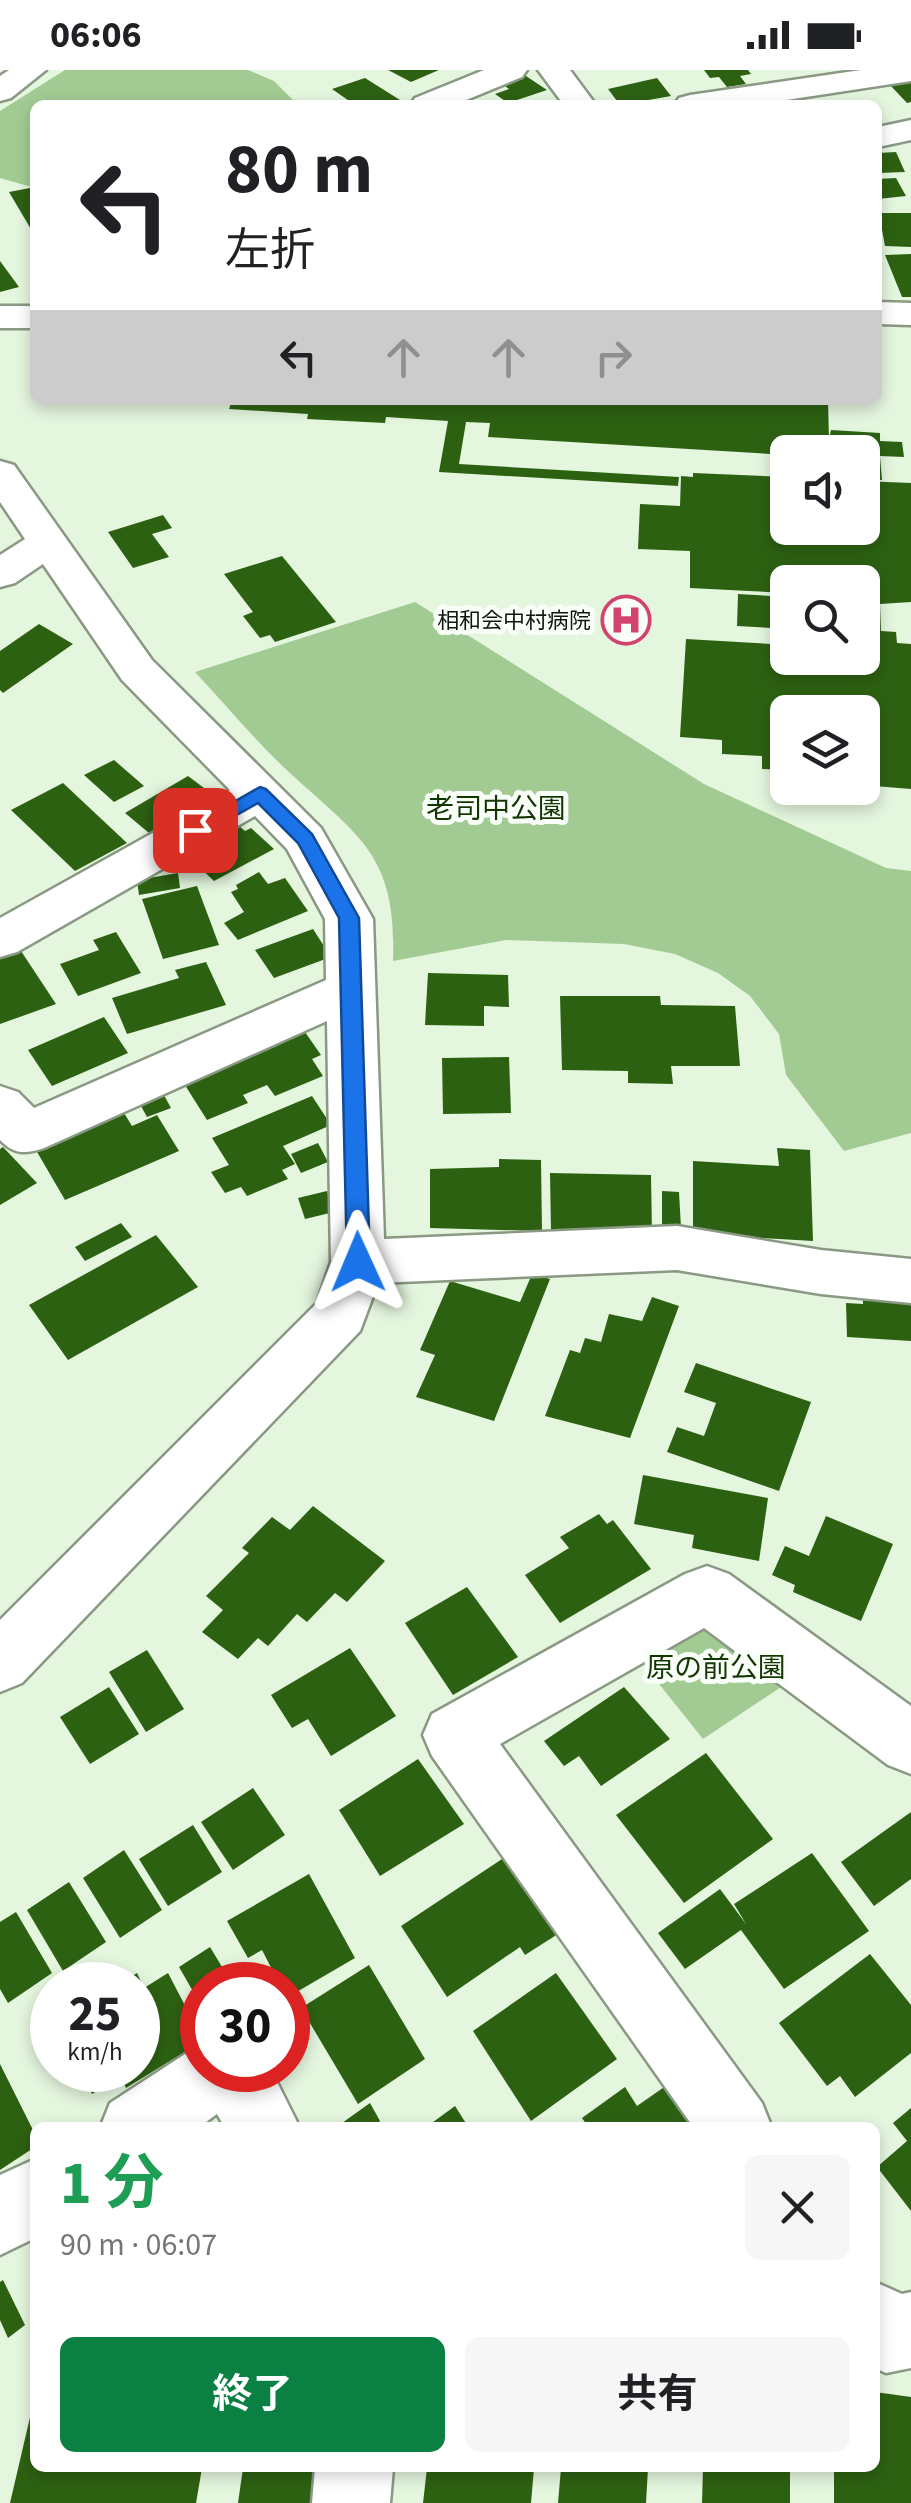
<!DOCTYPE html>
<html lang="ja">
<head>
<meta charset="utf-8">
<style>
	body { margin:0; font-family:"Source Sans 3","Noto Sans JP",sans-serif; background:#f6f6f6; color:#202124; height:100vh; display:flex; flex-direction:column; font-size:38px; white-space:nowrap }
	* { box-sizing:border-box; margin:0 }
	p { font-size:32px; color:#757577 }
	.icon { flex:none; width:55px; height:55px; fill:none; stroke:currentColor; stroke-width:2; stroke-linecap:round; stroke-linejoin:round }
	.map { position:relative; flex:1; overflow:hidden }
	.details { position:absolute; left:30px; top:2052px; width:850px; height:350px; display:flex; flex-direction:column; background:#fff; border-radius:15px; box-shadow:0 5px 15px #0003 }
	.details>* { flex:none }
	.banner { position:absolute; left:30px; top:30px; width:852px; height:305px; border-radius:15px; box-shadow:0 5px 15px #0003; background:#fff; color:#202124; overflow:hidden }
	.controls { position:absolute; left:770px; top:365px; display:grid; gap:20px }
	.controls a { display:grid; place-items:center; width:110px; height:110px; border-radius:15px; background:#fff; box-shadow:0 5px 15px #0003; font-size:50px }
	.speed { position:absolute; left:30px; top:1892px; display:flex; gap:20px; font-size:50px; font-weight:700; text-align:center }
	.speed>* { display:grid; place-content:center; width:130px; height:130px; border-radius:50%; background:#fff; box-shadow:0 5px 15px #0003; line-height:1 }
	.speed small { font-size:25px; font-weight:400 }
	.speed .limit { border:15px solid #d22; background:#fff; color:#111 }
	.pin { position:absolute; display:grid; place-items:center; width:85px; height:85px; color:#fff; margin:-42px; border-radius:20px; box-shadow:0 5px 15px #0006 }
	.me { position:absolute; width:110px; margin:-55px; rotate:359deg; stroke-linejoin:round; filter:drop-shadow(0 0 8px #0008) }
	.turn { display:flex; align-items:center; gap:35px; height:210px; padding:0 30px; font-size:45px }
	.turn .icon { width:130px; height:130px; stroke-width:2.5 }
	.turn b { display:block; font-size:70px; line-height:85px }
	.lanes { display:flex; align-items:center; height:95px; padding:0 30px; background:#0003; justify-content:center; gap:50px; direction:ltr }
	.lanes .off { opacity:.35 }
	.round { display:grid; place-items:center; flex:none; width:105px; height:105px; border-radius:15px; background:#f6f6f6 }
	.overview { display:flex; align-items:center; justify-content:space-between; height:170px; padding:0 30px }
	h1 { font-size:60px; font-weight:700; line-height:75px; color:#1e9e55 }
	.button { display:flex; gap:20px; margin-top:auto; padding:20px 30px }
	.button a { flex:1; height:115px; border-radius:15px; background:#0b8043; color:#fff; font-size:40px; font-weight:700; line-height:115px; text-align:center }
	.button a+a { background:#f6f6f6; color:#202124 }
	.status { display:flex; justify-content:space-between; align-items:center; height:70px; padding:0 50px; background:#fff; direction:ltr }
	.status svg { height:28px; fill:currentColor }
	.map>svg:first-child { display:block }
	.green { fill:#a2cb93 }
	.building { fill:#2d6112 }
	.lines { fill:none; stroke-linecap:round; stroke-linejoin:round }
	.minor-casing { stroke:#899983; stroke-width:5 }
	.minor { fill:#fff; fill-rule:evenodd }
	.route { fill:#1a73e8; stroke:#114b97; stroke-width:2.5 }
	.labels { text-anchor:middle; stroke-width:10; stroke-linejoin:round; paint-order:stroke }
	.far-poi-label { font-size:22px; fill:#10160e; stroke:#fafef9; text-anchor:end }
	.park-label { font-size:28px; fill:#123700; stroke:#fafef9 }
</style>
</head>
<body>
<div class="status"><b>06:06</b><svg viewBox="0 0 49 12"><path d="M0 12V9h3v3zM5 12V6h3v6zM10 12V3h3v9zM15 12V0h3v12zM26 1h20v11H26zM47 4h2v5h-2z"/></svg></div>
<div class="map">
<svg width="911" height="2433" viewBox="0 0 911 2433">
	<rect width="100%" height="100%" fill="#e4f6de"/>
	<g class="green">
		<polygon points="65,0 248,0 274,11 298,35 35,35 35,118 0,108 0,41"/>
		<path d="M415 532 704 714 886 798 911 801V1063L844 1081 786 1005 779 964 750 926 718 903 675 884 624 874 506 870 393 891C397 786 361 768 291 704 257 673 227 636 195 602Z"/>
		<polygon points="707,1524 808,1599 703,1669 624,1570"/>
	</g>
	<g class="building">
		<polygon points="388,0 439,0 411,12"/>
		<polygon points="704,0 748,0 751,4 740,6 746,14 727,17 719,7 710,8"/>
		<polygon points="523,4 547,20 508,33 495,24 509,19 499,12"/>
		<polygon points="365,8 400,30 385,35 355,35 332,19"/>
		<polygon points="657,8 671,26 620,35 608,19"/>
		<polygon points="911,11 911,32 907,33 890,15"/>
		<polygon points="896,82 905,102 878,103 878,83"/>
		<polygon points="896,108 906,126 878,129 878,109"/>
		<polygon points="35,117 35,166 9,122"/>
		<polygon points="879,143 911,143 911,177 885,176"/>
		<polygon points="911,184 911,227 902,227 885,185"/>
		<polygon points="0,191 19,217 0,222"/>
		<polygon points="232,330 828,330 829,370 831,360 880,363 880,371 902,372 904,387 880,386 882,410 868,409 866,372 840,371 841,382 788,385 488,367 490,353 466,352 459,394 679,407 678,416 439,402 448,351 386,347 385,353 307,349 308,344 229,339"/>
		<polygon points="693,403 788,407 788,458 862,458 862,411 911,413 911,532 880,534 881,561 896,562 897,573 911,574 911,719 862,715 862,642 852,642 852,637 825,635 825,642 788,642 788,700 762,699 762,686 722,684 722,670 680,667 686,569 788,575 788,588 862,588 862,512 788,512 788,523 690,518 690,481 638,479 640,434 680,436 681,406 693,407"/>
		<polygon points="163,445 172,458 152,464 169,487 133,498 108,462"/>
		<polygon points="282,486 336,552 275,572 270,565 260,568 243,546 253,542 224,504"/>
		<polygon points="738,524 788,527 788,559 737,556"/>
		<polygon points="39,554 73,574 3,623 0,620 0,581"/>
		<polygon points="114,690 144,716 114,732 84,705"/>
		<polygon points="188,706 212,724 149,763 125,743"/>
		<polygon points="63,713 127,773 75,801 11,740"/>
		<polygon points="239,756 245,761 251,758 274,779 214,811 195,793 209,785 200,776"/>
		<polygon points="259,802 268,814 285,808 308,841 238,870 224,853 244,842 231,822 238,819 236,815"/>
		<polygon points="178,803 180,818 139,825 137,810"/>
		<polygon points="197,816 219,875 163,889 142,829"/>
		<polygon points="313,859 331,887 274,908 255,880"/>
		<polygon points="116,862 141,903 78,926 60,894 99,880 93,870"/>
		<polygon points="21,881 56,934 0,954 0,889"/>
		<polygon points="206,892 226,935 127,964 112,928 179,908 175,900"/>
		<polygon points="428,903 508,905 509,937 484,936 484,956 425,955"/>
		<polygon points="560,926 660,926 661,935 735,936 740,996 671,996 673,1014 628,1013 628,1001 562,1000"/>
		<polygon points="104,947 128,983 52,1016 28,980"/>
		<polygon points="305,962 321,985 312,989 323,1006 275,1026 267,1015 243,1025 248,1033 207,1050 183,1012"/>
		<polygon points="509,987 511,1043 443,1044 442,988"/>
		<polygon points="160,1018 171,1038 147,1047 136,1027"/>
		<polygon points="312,1026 331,1055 283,1076 295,1094 282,1100 288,1109 247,1126 241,1117 225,1123 211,1102 229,1095 212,1068"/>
		<polygon points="121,1038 132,1056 157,1045 179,1081 65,1130 33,1075"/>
		<polygon points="318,1073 328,1092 301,1103 291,1084"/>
		<polygon points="3,1077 37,1113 0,1135 0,1079"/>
		<polygon points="777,1078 810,1080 813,1171 693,1164 693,1091 779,1096"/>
		<polygon points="499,1089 541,1090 542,1161 430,1158 430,1099 499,1097"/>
		<polygon points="550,1103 651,1105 652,1164 551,1161"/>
		<polygon points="327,1121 334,1142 305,1149 298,1128"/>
		<polygon points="662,1121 679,1122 681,1158 662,1158"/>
		<polygon points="121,1153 132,1167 85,1191 75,1177"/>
		<polygon points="156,1165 198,1217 68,1290 29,1235"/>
		<polygon points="532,1204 550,1209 494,1351 416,1327 435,1285 420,1280 450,1211 520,1232"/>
		<polygon points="863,1225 911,1228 911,1271 847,1267 846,1233 863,1234"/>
		<polygon points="652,1227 679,1236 630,1368 545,1346 570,1280 580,1283 585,1268 601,1272 609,1244 642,1251"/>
		<polygon points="696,1293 811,1332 779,1421 667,1382 677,1357 704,1366 716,1333 684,1322"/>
		<polygon points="643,1405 768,1428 759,1491 692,1478 694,1465 634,1454"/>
		<polygon points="313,1436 385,1491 347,1532 335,1523 307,1552 297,1544 268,1576 258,1568 238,1589 202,1562 223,1540 206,1526 249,1483 242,1478 272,1447 290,1460"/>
		<polygon points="599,1444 607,1454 613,1450 651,1499 560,1553 525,1505 569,1478 560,1467"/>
		<polygon points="826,1446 893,1474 861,1551 793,1522 795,1515 772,1505 785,1476 809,1486"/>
		<polygon points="467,1517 518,1587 453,1625 405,1553"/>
		<polygon points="350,1578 396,1646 331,1686 308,1649 292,1658 271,1625"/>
		<polygon points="147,1580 184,1639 146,1662 109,1602"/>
		<polygon points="109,1617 139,1664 90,1694 60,1647"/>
		<polygon points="624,1617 670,1669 601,1716 579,1686 564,1696 544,1671"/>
		<polygon points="706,1683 773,1769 684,1833 616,1745"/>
		<polygon points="418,1689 464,1754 380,1806 339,1740"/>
		<polygon points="253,1718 285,1765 233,1800 201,1752"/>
		<polygon points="911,1742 911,1809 874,1836 841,1792"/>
		<polygon points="193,1755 222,1802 168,1836 139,1789"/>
		<polygon points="520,1777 572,1855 525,1885 520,1877 447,1927 401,1856"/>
		<polygon points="124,1780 162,1840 120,1868 83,1808"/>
		<polygon points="812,1783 869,1861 784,1919 741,1860 685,1899 658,1863 720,1819 746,1854 734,1834"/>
		<polygon points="309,1804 355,1888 288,1927 288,1915 280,1915 262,1880 248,1888 227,1851"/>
		<polygon points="69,1812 106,1872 63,1901 27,1840"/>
		<polygon points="16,1842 52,1903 8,1933 0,1919 0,1852"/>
		<polygon points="210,1877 233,1915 202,1915 202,1937 179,1897"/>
		<polygon points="870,1884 911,1935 911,1983 855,2027 840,2006 827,2016 779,1953"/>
		<polygon points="369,1895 425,1989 358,2034 301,1938"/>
		<polygon points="137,1903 144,1918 168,1903 202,1968 202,1978 178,1993 175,1988 126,2018 121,2006 92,2024 80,2000 138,2000 138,1915 117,1915"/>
		<polygon points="556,1903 617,1989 531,2051 473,1961"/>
		<polygon points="0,1994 35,2064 35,2077 0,2100"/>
		<polygon points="670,2013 717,2058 589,2058 582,2048 625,2017 637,2036"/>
		<polygon points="370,2033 380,2051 372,2058 335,2058"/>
		<polygon points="455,2036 469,2058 425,2058"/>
		<polygon points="911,2038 911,2141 877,2097 907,2071 893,2053"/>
		<polygon points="3,2210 25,2255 8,2268 0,2250 0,2212"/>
		<polygon points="875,2322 911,2327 911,2433 834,2433 834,2398 875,2398"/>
		<polygon points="31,2343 35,2344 35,2398 202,2398 196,2433 10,2433"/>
		<polygon points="243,2398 324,2398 319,2433 238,2433"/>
		<polygon points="427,2398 534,2398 531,2433 423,2433"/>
		<polygon points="561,2398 648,2398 646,2433 558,2433"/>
		<polygon points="703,2398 790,2398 790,2433 702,2433"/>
	</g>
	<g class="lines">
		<g class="minor-casing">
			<g id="minor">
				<polygon points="9,0 46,0 11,28 0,31 0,6"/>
				<polygon points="484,0 527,0 522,7 454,35 410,35 415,28"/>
				<polygon points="538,0 570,0 596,35 564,35"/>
				<polygon points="861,0 911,0 911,11 754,35 674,35 679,28 690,25"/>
				<polygon points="911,50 911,70 878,77 878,57"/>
				<polygon points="878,232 911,233 911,255 878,254"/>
				<rect x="0" y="236" width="35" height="22"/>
				<path d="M0 391 14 395 152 590 321 758 373 849 384 1169 677 1156 821 1180 911 1189V1233L821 1224 677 1200 378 1213 360 1261 22 1613 0 1622V1550L317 1233 331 1192 327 951 44 1078C26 1084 14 1085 0 1070V1016L18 1022 34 1038 326 910 325 849 287 779 255 746 17 882 0 887V848L230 720 122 610 43 494 15 513 0 517V485L25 469 0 432Z"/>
				<polygon points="707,1496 729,1504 911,1636 911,1704 888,1695 704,1558 500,1674 762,2033 772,2058 694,2058 432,1686 423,1665 432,1644 685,1504"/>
				<polygon points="202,1973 202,2000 271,2000 300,2058 225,2058 217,2044 198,2058 100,2058 110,2033"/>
				<polygon points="35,2089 35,2168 0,2185 0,2105"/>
				<polygon points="875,2212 902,2224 911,2222 911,2298 886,2303 875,2298"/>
				<polygon points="315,2398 393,2398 390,2433 312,2433"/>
			</g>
		</g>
		<use href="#minor" class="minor"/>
	</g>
	<polygon class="route" points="260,717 266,719 312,764 359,848 370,1192 358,1201 347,1192 339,848 298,773 258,733 201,765 195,767 185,760"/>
	<defs>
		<g id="hospital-ring" transform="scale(2.5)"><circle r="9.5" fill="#fafef9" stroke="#d2446f" stroke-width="1.5"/><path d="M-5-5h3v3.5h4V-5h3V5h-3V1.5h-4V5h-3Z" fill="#d2446f"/></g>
	</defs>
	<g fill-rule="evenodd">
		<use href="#hospital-ring" x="626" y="550"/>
	</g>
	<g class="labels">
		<g class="far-poi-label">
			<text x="591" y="558">相和会中村病院</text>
		</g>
		<g class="park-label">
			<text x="496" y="748">老司中公園</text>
			<text x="716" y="1607">原の前公園</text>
		</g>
	</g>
</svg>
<div class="controls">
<a><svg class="icon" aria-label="sound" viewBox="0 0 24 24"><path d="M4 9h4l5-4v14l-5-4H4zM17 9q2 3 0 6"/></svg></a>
<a><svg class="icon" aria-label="search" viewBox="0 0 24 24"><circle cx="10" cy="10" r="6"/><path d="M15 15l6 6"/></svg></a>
<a><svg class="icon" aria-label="layers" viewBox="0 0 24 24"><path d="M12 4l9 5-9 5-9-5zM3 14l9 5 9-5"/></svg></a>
</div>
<div class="speed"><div>25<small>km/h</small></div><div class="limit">30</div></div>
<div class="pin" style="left:195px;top:760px;background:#d93025"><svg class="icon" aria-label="arrive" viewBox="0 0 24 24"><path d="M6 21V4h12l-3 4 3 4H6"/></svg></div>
<svg class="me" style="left:358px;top:1192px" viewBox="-20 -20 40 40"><path d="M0-17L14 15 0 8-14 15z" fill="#1a73e8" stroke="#fff" stroke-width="4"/></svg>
<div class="banner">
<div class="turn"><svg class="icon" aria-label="left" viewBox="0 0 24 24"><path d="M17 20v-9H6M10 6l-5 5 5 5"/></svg><div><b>80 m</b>左折</div></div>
<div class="lanes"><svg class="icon" aria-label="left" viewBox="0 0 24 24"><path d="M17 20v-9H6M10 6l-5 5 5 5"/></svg><svg class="icon off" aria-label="ahead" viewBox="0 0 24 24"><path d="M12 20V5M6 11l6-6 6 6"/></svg><svg class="icon off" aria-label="ahead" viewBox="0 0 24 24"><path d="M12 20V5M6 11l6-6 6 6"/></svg><svg class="icon off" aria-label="right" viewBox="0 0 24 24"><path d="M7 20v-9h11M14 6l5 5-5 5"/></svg></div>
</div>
<section class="details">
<div class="overview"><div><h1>1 分</h1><p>90 m · 06:07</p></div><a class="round"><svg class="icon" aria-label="close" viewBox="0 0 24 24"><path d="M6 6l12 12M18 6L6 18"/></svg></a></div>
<div class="button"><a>終了</a><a>共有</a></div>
</section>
</div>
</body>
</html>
